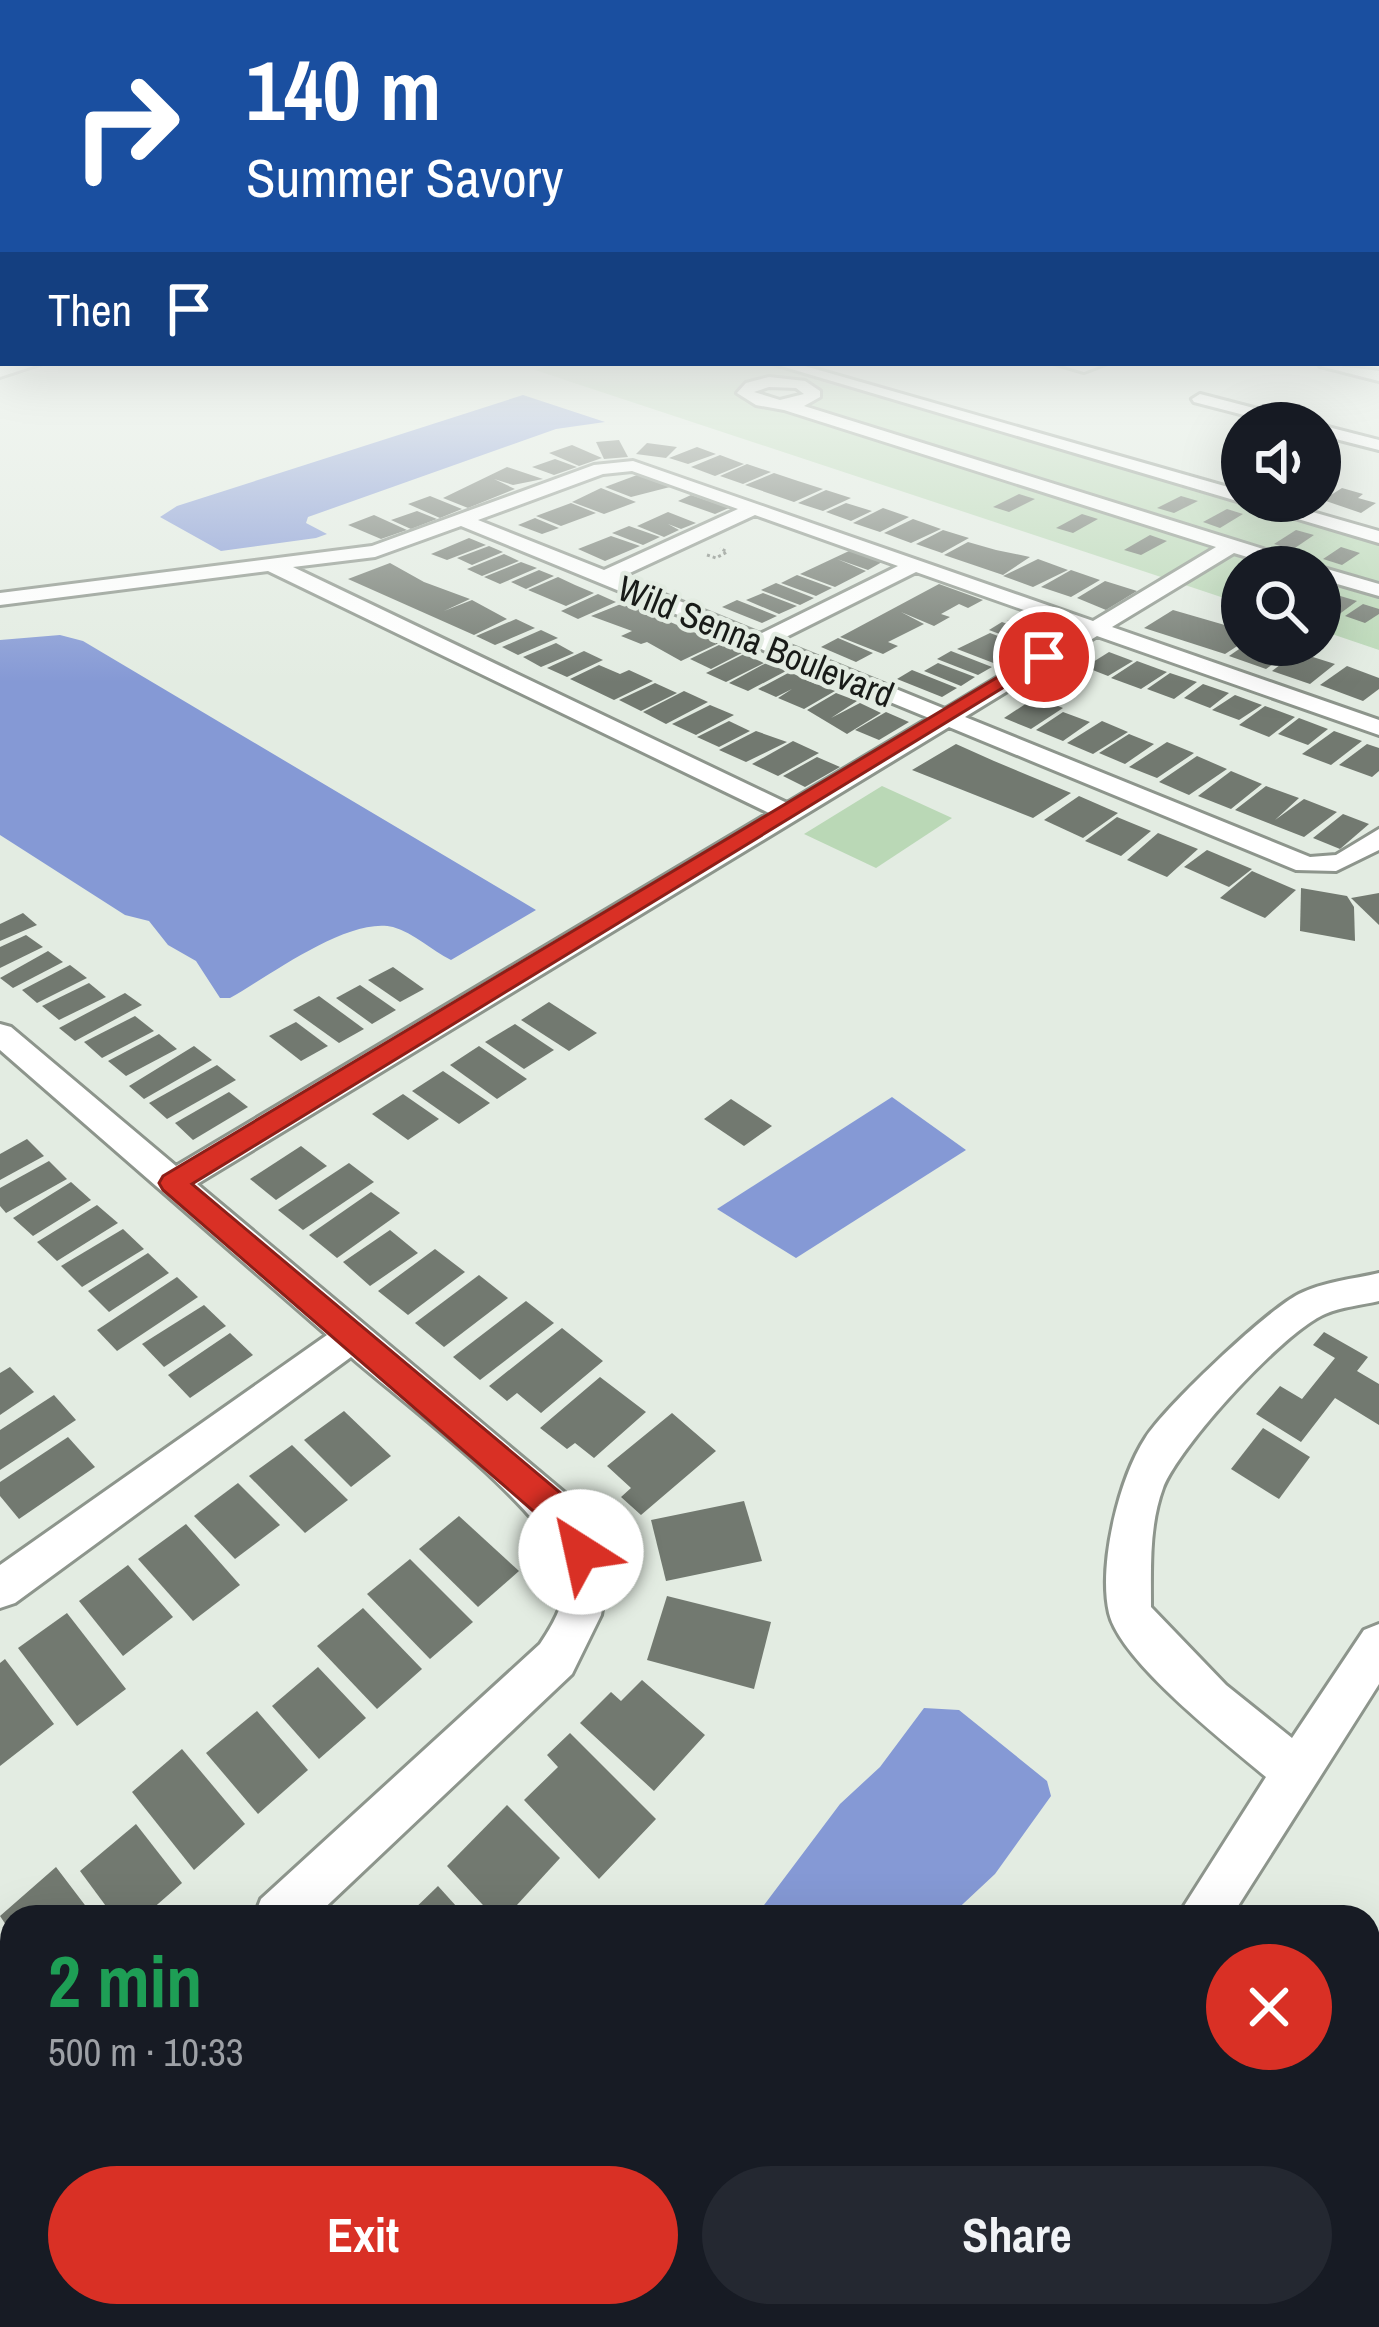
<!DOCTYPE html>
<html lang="en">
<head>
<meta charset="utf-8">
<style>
	body { margin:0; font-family:"Archivo Narrow",sans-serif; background:#242831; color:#f1f3f6; height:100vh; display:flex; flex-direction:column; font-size:45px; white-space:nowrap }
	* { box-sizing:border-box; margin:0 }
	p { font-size:39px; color:#9ea1a6 }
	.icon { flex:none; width:66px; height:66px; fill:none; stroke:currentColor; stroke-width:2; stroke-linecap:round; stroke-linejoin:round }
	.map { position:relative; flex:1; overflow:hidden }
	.drawer { position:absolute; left:0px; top:1905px; width:1380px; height:423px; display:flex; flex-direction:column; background:#171b24; border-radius:36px 36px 0 0; box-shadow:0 12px 48px #0002 }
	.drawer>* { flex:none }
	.top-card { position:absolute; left:0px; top:0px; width:1380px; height:366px; box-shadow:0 12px 48px #0002; background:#1a4fa0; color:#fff; overflow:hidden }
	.fabs { position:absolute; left:1221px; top:402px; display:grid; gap:24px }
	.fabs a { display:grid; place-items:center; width:120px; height:120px; border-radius:50%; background:#171b24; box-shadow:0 12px 48px #0002; font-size:60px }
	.pin { position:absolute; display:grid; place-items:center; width:102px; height:102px; color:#fff; margin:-51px; border:6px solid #fff; border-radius:50%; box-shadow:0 3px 12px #0007 }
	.me { position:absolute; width:132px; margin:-66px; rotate:325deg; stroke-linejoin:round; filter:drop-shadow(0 0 9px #0008) }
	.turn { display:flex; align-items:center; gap:42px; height:252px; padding:0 48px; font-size:54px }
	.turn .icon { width:156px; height:156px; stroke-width:2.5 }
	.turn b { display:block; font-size:84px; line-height:102px }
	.then { display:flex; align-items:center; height:114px; padding:0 48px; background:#0003; gap:24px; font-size:45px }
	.round { display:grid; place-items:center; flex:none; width:126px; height:126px; border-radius:63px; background:#242831 }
	.summary { display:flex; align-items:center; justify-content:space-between; height:204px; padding:0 48px }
	h1 { font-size:72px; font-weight:800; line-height:90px; color:#1e9e55 }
	.button { display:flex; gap:24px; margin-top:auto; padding:24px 48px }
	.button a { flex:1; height:138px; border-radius:72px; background:#d93025; color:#fff; font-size:48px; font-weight:800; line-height:138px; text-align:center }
	.button a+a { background:#242831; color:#f1f3f6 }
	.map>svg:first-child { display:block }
	.green { fill:#bad8b6 }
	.water { fill:#8599d5 }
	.building { fill:#727970 }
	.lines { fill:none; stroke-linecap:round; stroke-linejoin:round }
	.minor-casing { stroke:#8d958c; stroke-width:6 }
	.path { stroke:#828881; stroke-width:3; stroke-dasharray:3 3; stroke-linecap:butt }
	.minor { fill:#fff; fill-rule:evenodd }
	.route { fill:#d93025; stroke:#8d1f18; stroke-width:3 }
	.labels { text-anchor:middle; stroke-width:9; stroke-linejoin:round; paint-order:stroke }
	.far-street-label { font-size:36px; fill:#181b18; stroke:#e3ece2 }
</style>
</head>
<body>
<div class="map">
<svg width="1379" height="2327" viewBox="0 0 1379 2327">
	<rect width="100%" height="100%" fill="#e3ece2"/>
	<g class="green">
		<polygon points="558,363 767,363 1379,541 1379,586 799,406 821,395 806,382 746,384 739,389 741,398 782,408 1219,547 1164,578 535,370"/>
		<polygon points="1234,551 1286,567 1242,567 1242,604 1179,583"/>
		<polygon points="1320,577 1379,595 1379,650 1320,630"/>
		<polygon points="882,786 952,818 876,868 804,834"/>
	</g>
	<g class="water">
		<polygon points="523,395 605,422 556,429 308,517 306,523 327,534 316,538 221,551 160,517 177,506"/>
		<path d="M60 635 83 641 536 910 451 960C431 950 414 933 393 927 349 916 269 976 230 998H220L196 961 168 945 149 921 125 915 0 835V640Z"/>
		<polygon points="892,1097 966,1150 796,1258 717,1209"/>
		<polygon points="924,1708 959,1710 1047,1781 1051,1796 995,1874 949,1917 755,1917 840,1804 880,1767"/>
		<polygon points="426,2316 655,2316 647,2327 417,2327"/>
	</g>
	<g class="building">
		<polygon points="619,440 628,457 604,459 596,442"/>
		<polygon points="647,443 677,447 666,458 636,454"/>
		<polygon points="572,445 602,458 579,466 549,453"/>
		<polygon points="697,447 716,454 688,464 669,458"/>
		<polygon points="720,455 744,464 715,476 691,467"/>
		<polygon points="555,459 577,467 554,475 532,467"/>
		<polygon points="747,464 771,472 743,484 720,476"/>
		<polygon points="507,467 543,479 513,485 494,479 515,489 468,508 443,498"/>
		<polygon points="774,473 798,481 823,489 794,502 745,485"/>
		<polygon points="637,475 670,487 631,497 605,487"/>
		<polygon points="601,488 636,502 604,514 572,502"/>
		<polygon points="1342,488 1363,494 1358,498 1376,503 1361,513 1323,500"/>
		<polygon points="826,490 851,498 823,511 798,503"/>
		<polygon points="1019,494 1035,499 1009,512 993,507"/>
		<polygon points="691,495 729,508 715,514 678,501"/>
		<polygon points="430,496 462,509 440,518 408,504"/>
		<polygon points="1181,496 1198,501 1174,513 1157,508"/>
		<polygon points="571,503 596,513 561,526 536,516"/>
		<polygon points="846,503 872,511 851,521 826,512"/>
		<polygon points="883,508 909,517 880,532 853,523"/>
		<polygon points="1227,509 1243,514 1220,528 1203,522"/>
		<polygon points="417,511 437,519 411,529 391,520"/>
		<polygon points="668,512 696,523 681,529 668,524 679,530 664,537 637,526"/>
		<polygon points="1082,514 1098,519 1073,533 1056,528"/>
		<polygon points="374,515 407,530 381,539 348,525"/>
		<polygon points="535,518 559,528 542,534 518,525"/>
		<polygon points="913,519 941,529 911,543 884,533"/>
		<polygon points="629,526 660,537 643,545 612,533"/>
		<polygon points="943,530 969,538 942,553 916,544"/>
		<polygon points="1296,530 1314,535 1292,550 1274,544"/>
		<polygon points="1150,535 1167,541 1141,555 1124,550"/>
		<polygon points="611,536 640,546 605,561 578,549"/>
		<polygon points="469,538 486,545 447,560 431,554"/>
		<polygon points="968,542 996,550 1030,557 1003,575 944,555"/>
		<polygon points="489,546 503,552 472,565 457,558"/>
		<polygon points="1341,547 1360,553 1342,565 1323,559"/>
		<polygon points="849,551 882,562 868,570 837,559 866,571 835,587 800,574"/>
		<polygon points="504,554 519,561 482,576 467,569"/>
		<polygon points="1038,559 1068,570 1033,587 1003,576"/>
		<polygon points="521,562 537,568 500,584 484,577"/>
		<polygon points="390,563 424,582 470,599 444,611 472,600 507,619 474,635 348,579"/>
		<polygon points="539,570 554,576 526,589 511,582"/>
		<polygon points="1071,570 1100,580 1071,597 1041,587"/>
		<polygon points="797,575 832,588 816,596 781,583"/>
		<polygon points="558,577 575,585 594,593 566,606 528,590"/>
		<polygon points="1105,581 1137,591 1106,610 1077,598"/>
		<polygon points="776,583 814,598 800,605 761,590"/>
		<polygon points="939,584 983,600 968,608 959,604 941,614 950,617 934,626 901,612 924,624 888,642 898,646 883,654 840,637"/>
		<polygon points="763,593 797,606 779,614 746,600"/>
		<polygon points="598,594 616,602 578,619 561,611"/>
		<polygon points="1337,595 1357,601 1334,618 1320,613 1320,607"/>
		<polygon points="737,600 777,616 762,623 722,607"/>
		<polygon points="621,604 640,609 719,643 681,661 647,642 641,644 621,636 632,631 591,616"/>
		<polygon points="1363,604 1379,609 1379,614 1365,623 1345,616"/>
		<polygon points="1173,610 1242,630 1242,643 1225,654 1144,628"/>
		<polygon points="1022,614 1057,627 1042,635 1007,621"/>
		<polygon points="516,619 535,628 495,645 476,636"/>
		<polygon points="1002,622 1042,637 1029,645 989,630"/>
		<polygon points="541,630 558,638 518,655 502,647"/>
		<polygon points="990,633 1025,646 996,664 957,649"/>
		<polygon points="838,638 873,653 856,662 821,647"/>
		<polygon points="556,643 574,653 541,667 523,657"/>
		<polygon points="721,644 742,653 711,669 690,659"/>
		<polygon points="1245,645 1288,645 1296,648 1266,669 1229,656"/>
		<polygon points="584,651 603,660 567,677 547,668"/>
		<polygon points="951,651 992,667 978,675 937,659"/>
		<polygon points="1109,652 1133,661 1108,676 1085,667"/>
		<polygon points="1297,652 1335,664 1310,684 1272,671"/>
		<polygon points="744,654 764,663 726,682 706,673"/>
		<polygon points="1137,661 1167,672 1141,689 1111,678"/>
		<polygon points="766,663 786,671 748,691 729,683"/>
		<polygon points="938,663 975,677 961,686 924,671"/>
		<polygon points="599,665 620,674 629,670 653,681 614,700 570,679"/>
		<polygon points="1347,666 1379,678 1379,689 1363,701 1320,685"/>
		<polygon points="912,670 957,688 942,697 897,679"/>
		<polygon points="790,672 808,681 835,691 804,709 778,698 792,689 776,697 758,689"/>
		<polygon points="1170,673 1197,682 1174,699 1147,689"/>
		<polygon points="655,683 677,693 641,711 619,700"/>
		<polygon points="1203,684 1229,693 1210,708 1184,698"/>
		<polygon points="684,691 708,702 666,724 643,712"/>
		<polygon points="836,693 857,701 831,718 860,703 881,713 847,734 807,710"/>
		<polygon points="1235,695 1262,705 1239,720 1212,710"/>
		<polygon points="1036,697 1063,708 1031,729 1004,718"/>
		<polygon points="710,705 734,715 696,735 672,724"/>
		<polygon points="1265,706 1295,717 1269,737 1239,725"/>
		<polygon points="886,712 909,722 879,740 855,730"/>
		<polygon points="1063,712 1090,722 1063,741 1036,730"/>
		<polygon points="1299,718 1328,729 1308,745 1278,734"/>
		<polygon points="729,721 750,731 719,747 697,737"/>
		<polygon points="1102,721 1128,732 1093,754 1067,743"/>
		<polygon points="756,731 787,742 746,762 719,750"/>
		<polygon points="1334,731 1362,741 1331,765 1302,754"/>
		<polygon points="1129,734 1154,744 1125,764 1099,753"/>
		<polygon points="793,741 819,753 778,776 752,764"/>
		<polygon points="1167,742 1194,753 1157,778 1129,767"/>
		<polygon points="956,744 994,761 1071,793 1033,818 912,770"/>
		<polygon points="1367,744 1379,748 1379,771 1372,777 1339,765"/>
		<polygon points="1197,756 1227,769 1189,795 1159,782"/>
		<polygon points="817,757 840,767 805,787 783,776"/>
		<polygon points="1231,771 1262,784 1231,809 1198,796"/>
		<polygon points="1266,786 1299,798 1275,820 1304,799 1337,812 1304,837 1235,810"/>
		<polygon points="1079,796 1118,813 1083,838 1044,820"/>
		<polygon points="1343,814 1369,824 1340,849 1313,838"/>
		<polygon points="1117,817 1151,831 1121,856 1085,841"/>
		<polygon points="1158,833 1198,849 1167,877 1127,860"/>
		<polygon points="1207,850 1252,869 1229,887 1184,867"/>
		<polygon points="1252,871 1296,890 1265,918 1220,898"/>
		<polygon points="1301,888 1347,896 1354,907 1355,941 1300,931"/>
		<polygon points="1379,893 1379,925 1351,898"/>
		<polygon points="23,913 37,925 0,941 0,924"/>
		<polygon points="26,935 43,947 0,968 0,947"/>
		<polygon points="48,951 63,962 13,988 0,978"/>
		<polygon points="70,965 87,978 37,1003 22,990"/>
		<polygon points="393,967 424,989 400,1002 368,980"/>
		<polygon points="89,983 106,997 59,1020 42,1006"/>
		<polygon points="360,985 396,1010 372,1024 336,998"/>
		<polygon points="125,993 142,1005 75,1041 59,1028"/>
		<polygon points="319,996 364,1029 339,1043 293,1010"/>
		<polygon points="549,1002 597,1033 569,1051 521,1020"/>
		<polygon points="135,1016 154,1031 102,1058 84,1042"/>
		<polygon points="296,1022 328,1046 301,1061 269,1036"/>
		<polygon points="515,1024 554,1050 524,1069 485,1042"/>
		<polygon points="159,1034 177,1049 126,1076 108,1061"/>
		<polygon points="194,1046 212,1060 144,1099 129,1086"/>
		<polygon points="479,1046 527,1079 497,1099 450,1065"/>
		<polygon points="217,1065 236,1080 167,1119 149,1103"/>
		<polygon points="443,1071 490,1103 459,1124 412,1091"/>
		<polygon points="229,1092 248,1107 193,1140 175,1123"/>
		<polygon points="403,1094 439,1119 408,1140 372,1114"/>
		<polygon points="731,1099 772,1126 744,1146 704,1119"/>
		<polygon points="27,1139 44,1156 0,1180 0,1154"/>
		<polygon points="301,1146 327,1166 276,1200 250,1179"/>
		<polygon points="49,1161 67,1179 6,1213 0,1206 0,1188"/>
		<polygon points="349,1163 374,1182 303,1230 278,1210"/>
		<polygon points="71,1182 91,1200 33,1236 13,1218"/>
		<polygon points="371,1192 400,1213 337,1258 309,1235"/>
		<polygon points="97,1205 118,1223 57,1261 37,1242"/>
		<polygon points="123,1229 144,1249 82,1287 61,1266"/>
		<polygon points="390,1230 418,1253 370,1286 343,1262"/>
		<polygon points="435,1249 465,1272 408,1315 378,1291"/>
		<polygon points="148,1253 169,1273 109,1312 88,1291"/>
		<polygon points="479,1275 508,1298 444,1347 415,1323"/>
		<polygon points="177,1277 198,1297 117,1351 97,1330"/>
		<polygon points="526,1301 554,1323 480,1380 453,1357"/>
		<polygon points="204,1305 226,1326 164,1367 142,1344"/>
		<polygon points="562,1328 603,1361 541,1413 517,1393 507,1401 489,1386"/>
		<polygon points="1324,1332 1368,1357 1357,1371 1379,1384 1379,1425 1335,1398 1301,1442 1256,1414 1280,1386 1302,1399 1335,1358 1313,1345"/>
		<polygon points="230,1333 253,1355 190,1398 168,1375"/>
		<polygon points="10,1367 34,1392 0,1415 0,1373"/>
		<polygon points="600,1377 646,1412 594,1458 575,1443 567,1449 540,1428"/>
		<polygon points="54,1395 76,1420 0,1470 0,1430"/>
		<polygon points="344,1411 391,1456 351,1487 304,1440"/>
		<polygon points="672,1413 716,1451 641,1515 621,1497 631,1488 607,1466"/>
		<polygon points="1263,1428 1310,1457 1279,1499 1231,1469"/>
		<polygon points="68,1437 95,1467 19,1519 0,1496 0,1482"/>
		<polygon points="292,1445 348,1500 305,1533 249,1476"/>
		<polygon points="238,1483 280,1525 235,1559 194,1516"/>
		<polygon points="744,1501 762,1561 666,1581 651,1520"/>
		<polygon points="459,1516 519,1571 478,1607 419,1549"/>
		<polygon points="186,1524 240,1585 193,1621 138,1559"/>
		<polygon points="410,1559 473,1622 430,1659 367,1594"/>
		<polygon points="128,1565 173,1617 123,1656 79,1601"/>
		<polygon points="667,1596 771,1622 754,1689 647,1660"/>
		<polygon points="363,1608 422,1669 377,1709 317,1646"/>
		<polygon points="67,1613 126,1689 77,1726 18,1648"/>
		<polygon points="5,1659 54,1724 0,1766 0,1663"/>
		<polygon points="318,1667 366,1718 319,1759 272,1706"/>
		<polygon points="642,1680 705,1735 654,1791 580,1723 611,1692 621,1701"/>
		<polygon points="257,1711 308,1770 258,1814 206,1753"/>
		<polygon points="570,1733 656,1819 599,1879 524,1800 558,1767 547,1755"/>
		<polygon points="182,1749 245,1824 194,1870 132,1792"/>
		<polygon points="507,1805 560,1858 506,1917 494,1917 447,1866"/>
		<polygon points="136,1824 182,1883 143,1917 114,1917 80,1871"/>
		<polygon points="56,1867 94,1917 12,1917 12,1934 0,1916"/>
		<polygon points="438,1886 466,1917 406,1917"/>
		<polygon points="0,1952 12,1969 12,2034 0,2045"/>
		<polygon points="12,2285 12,2316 152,2316 159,2327 12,2327 0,2307 0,2297"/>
		<polygon points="1166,2316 1282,2316 1293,2327 1177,2327"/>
	</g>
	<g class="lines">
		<g class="minor-casing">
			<g id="minor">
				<polygon points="18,363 43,363 0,377 0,367"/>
				<polygon points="771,363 794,363 1242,491 1242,501 1274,501 1379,531 1379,543"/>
				<polygon points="1053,363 1108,363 1084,372"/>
				<polygon points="1318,363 1379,371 1379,381 1320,366"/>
				<path d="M769 377 805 381 820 391V397L804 406 1308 563 1311 567H1281L1234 553 1112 627 1379 720V735L1097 636 965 717 1310 857 1336 855 1379 829V850L1336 871 1296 870 949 727 197 1184 565 1493 591 1534 607 1581 601 1615 572 1674 315 1917H254L261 1899 540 1644C556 1620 570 1596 562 1566 547 1510 400 1400 351 1357L15 1603 0 1608V1565L327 1335 0 1050V1024L11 1027 176 1166 769 813 268 571 0 605V593L372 546 594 465 633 461 1093 621 1216 547 784 410 756 405 737 393 746 383ZM769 387 796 388 804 394 780 400 754 392ZM632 471 738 509 604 570 478 520 603 474ZM755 515 898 566 760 634 621 577ZM461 526 929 718 787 803 293 567 375 557ZM916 572 1078 629 945 709 778 641Z"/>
				<polygon points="1200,394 1300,420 1302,423 1275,423 1194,402 1192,399"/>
				<polygon points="1320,425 1379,440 1379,450 1320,435"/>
				<polygon points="1320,567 1379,584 1379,596 1320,579"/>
				<path d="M1379 1273V1301C1362 1305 1341 1307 1325 1314 1283 1332 1179 1446 1163 1488 1149 1526 1151 1567 1151 1607L1226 1685 1292 1738 1364 1630 1379 1624V1684L1231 1917H1177L1266 1777C1227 1744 1120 1661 1109 1613 1098 1565 1119 1478 1146 1437 1167 1405 1266 1311 1299 1294 1322 1282 1354 1279 1379 1273Z"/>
				<polygon points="12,2138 12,2200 0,2205 0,2143"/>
				<polygon points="1368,2292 1379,2298 1379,2327 1330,2327 1326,2316 1368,2316"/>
				<polygon points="910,2316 971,2316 967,2327 905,2327"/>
			</g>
		</g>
		<polyline class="path" points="707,555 716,558 727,552 720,548"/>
		<use href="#minor" class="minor"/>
	</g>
	<linearGradient id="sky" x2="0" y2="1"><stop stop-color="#80a9e0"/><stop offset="0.52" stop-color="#f2f6f2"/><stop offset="1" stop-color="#f2f6f2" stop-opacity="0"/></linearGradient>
	<rect width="1379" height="682" fill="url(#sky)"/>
	<polygon class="route" points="1038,653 1053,657 192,1184 563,1495 599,1552 594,1563 581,1567 569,1563 539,1516 163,1190 159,1183 163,1176"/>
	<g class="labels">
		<g class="far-street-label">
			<text transform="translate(756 641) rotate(22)" y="13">Wild Senna Boulevard</text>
		</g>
	</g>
</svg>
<div class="fabs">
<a><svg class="icon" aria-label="sound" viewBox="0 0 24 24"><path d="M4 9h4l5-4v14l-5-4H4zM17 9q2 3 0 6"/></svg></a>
<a><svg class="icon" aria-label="search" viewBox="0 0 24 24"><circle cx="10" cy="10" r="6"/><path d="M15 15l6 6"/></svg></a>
</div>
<div class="pin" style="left:1044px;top:657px;background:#d93025"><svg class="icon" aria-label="arrive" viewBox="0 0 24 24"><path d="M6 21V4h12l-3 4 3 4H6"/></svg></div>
<svg class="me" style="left:581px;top:1552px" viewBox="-20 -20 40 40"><circle r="19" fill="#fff"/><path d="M0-13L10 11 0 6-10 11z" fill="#d93025"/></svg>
<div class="top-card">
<div class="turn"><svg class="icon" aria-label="right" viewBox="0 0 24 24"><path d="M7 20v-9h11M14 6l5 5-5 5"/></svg><div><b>140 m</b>Summer Savory</div></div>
<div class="then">Then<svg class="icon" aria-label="arrive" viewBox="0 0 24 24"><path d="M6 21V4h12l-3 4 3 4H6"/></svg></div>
</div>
<section class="drawer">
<div class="summary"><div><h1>2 min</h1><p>500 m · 10:33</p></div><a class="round" style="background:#d93025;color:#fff"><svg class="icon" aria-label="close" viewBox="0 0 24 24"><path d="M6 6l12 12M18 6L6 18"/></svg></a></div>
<div class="button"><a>Exit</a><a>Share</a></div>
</section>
</div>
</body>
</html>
